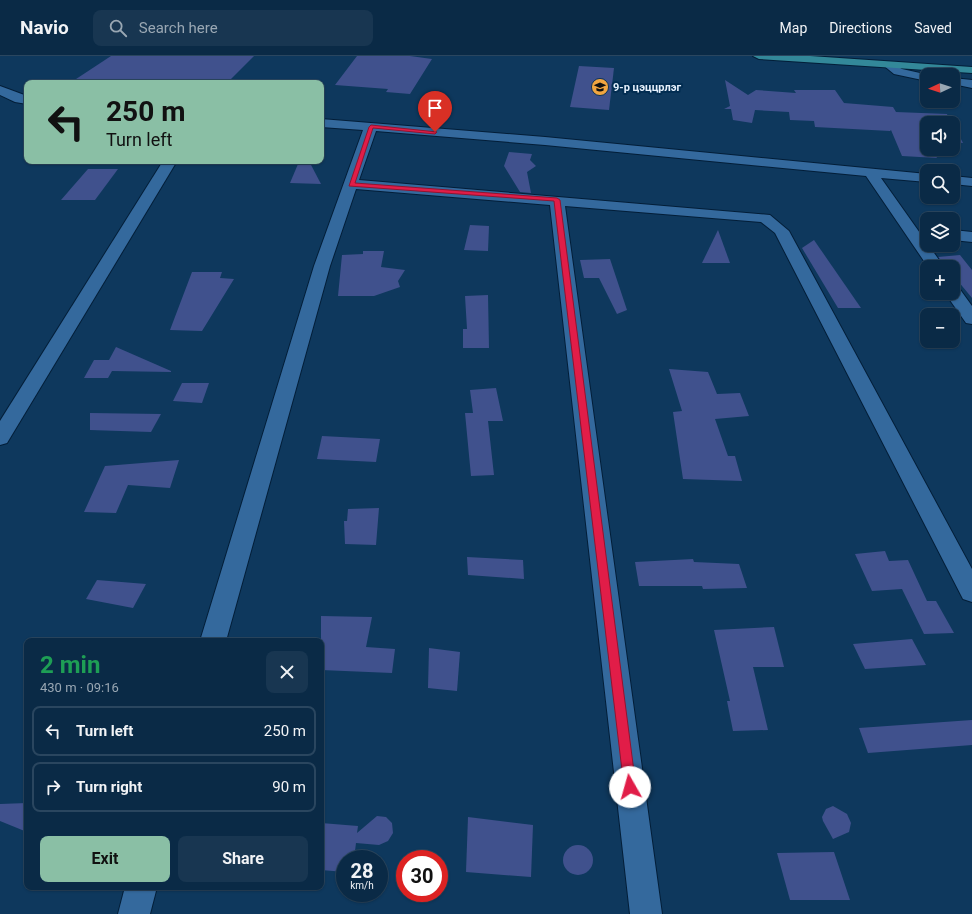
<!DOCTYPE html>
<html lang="en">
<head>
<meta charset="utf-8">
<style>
	body { margin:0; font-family:Roboto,sans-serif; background:#183651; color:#f1f3f6; height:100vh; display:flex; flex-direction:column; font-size:15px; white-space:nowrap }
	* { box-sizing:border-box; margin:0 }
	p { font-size:13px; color:#99a7b3 }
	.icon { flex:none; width:22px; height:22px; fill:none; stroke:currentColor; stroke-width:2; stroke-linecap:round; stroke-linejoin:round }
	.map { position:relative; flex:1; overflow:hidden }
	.panel { position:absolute; left:24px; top:582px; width:300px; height:252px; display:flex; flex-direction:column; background:#0a2a46; border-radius:8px; box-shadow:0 1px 3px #0004,0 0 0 1px #2a465f }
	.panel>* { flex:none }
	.guide { position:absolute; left:24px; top:24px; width:300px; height:84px; border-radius:8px; box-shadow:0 1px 3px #0004,0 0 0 1px #2a465f; background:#8abfa5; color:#111; overflow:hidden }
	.needle { width:26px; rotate:266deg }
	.controls { position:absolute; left:920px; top:12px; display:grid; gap:8px }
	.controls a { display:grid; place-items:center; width:40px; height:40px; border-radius:8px; background:#0a2a46; box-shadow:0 1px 3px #0004,0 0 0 1px #2a465f; font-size:20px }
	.speed { position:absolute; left:336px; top:794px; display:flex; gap:8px; font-size:20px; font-weight:700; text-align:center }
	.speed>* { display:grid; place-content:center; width:52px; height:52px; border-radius:50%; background:#0a2a46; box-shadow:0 1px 3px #0004,0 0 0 1px #2a465f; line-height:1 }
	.speed small { font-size:10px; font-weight:400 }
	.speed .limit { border:6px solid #d22; background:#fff; color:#111 }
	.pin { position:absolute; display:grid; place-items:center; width:34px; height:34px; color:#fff; margin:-41px -17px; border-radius:50% 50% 50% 0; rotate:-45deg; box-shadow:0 0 4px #0007 }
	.pin .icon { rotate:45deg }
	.me { position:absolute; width:44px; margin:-22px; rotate:353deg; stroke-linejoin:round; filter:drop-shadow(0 0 3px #0008) }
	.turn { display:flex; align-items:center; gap:14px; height:84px; padding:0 16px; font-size:18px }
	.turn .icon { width:52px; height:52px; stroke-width:2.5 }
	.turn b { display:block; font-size:28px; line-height:34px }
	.round { display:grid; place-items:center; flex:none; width:42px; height:42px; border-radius:8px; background:#183651 }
	.headline { display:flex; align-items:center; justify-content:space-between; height:68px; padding:0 16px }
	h1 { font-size:24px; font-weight:700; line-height:30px; color:#1e9e55 }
	.button { display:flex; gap:8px; margin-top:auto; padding:8px 16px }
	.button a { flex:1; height:46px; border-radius:8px; background:#8abfa5; color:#111; font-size:16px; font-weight:700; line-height:46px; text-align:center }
	.button a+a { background:#183651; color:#f1f3f6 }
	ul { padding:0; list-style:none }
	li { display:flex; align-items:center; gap:12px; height:50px; margin:0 8px 6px; padding:0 8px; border:2px solid #2a465f; border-radius:8px }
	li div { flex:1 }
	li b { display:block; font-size:15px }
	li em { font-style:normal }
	header { display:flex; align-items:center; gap:24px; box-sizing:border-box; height:56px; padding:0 20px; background:#0a2a46; border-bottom:1px solid #2a465f }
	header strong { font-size:19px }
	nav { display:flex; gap:22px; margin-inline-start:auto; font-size:14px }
	.search { width:280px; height:36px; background:#183651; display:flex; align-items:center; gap:10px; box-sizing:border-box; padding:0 14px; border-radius:8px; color:#99a7b3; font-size:15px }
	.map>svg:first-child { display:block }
	.building { fill:#40518d }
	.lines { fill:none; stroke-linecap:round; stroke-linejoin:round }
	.minor-casing { stroke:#031e38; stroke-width:2 }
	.major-casing { stroke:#031e38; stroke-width:2 }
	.minor { fill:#34699d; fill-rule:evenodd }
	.major { fill:#389; fill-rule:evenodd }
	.route { fill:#e11d48; stroke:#92132f }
	.labels { text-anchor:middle; stroke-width:4; stroke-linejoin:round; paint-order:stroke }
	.far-poi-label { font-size:11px; font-weight:bold; fill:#e5f0fc; stroke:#022d52; text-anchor:start }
</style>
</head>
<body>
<header>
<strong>Navio</strong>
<div class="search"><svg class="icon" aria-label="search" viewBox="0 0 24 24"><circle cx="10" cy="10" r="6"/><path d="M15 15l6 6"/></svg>Search here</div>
<nav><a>Map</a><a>Directions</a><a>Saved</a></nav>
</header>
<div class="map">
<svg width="972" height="858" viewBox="0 0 972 858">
	<rect width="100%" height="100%" fill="#0e385d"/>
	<g class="building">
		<polygon points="111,0 254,0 227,27 70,27"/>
		<polygon points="357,0 410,0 432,3 410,38 386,36 388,33 335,29"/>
		<polygon points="579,10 614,12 609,54 570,51"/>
		<polygon points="725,24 748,39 756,34 796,37 794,34 835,34 844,47 893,51 896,56 947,58 950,67 927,67 927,93 932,93 937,102 902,100 891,74 890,75 815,71 814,65 790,64 789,56 755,54 752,67 733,64 731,53 724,53 730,50"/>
		<polygon points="953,68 963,87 953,86"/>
		<polygon points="509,96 532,98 530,104 536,110 527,116 531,137 520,136 504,110"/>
		<polygon points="310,107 321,128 290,127 298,108"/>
		<polygon points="88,113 118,113 95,144 61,144"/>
		<polygon points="470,169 489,170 488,195 464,194"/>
		<polygon points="718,174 730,207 702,207"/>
		<polygon points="814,184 861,252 838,252 802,192"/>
		<polygon points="363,195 384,195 381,211 405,214 398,225 400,231 374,240 338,240 342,199 363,198"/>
		<polygon points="960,199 972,214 972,242 953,219 953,211 946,211 938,201"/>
		<polygon points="610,203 627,254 617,258 599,222 584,222 580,204"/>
		<polygon points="192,216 222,216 220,222 234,223 202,275 170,274"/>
		<polygon points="488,239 489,292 463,292 463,273 467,273 465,240"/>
		<polygon points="116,291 171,315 171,316 112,315 108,322 84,322 94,304 109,304"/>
		<polygon points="669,313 708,316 717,338 740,337 749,360 715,363 728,400 735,400 742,425 683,423 673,356 682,355"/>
		<polygon points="182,327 209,327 202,347 173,345"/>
		<polygon points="496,332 503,365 488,365 494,419 471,420 465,357 473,357 470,334"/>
		<polygon points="90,357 161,358 151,376 90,374"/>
		<polygon points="322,380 380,383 376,406 317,403"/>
		<polygon points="179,404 170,432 128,429 116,457 84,456 105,410"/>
		<polygon points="379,452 376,489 345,488 344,465 347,465 348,453"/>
		<polygon points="885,495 889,505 908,504 927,545 936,545 954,577 924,578 902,533 872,535 855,498"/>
		<polygon points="467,501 523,504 524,523 468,519"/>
		<polygon points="693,503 694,506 739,508 747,532 703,533 702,530 639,530 635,506"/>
		<polygon points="97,524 146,528 133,552 86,543"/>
		<polygon points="321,560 372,561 366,591 395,593 392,617 321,614"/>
		<polygon points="774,571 784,611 753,611 768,674 733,675 727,645 730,645 714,574"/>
		<polygon points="912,583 926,609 865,613 853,588"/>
		<polygon points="429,592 460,596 457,635 428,632"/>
		<polygon points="972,664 972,689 868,697 859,672"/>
		<polygon points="27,747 27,776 0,765 0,748"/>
		<polygon points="833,750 847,758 851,767 849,776 833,783 823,765 822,761 826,753"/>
		<polygon points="377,760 386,761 392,767 393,777 388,785 379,789 356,787 354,803 345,803 345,816 321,814 321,767 358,770 357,777"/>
		<polygon points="468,761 533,769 531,821 466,816"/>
		<circle cx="578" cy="804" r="15"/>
		<polygon points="834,796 850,844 790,844 777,797"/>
	</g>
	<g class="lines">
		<g class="minor-casing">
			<g id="minor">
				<polygon points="889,6 902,13 929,19 927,19 927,25 894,18 883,9"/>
				<polygon points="953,22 972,24 972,32 953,28"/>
				<polygon points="0,30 27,40 27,48 15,46 0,39"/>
				<polygon points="321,63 545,81 927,118 927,126 881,122 944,211 928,211 866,120 545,89 376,75 359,124 770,159 789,175 972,513 972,546 963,543 775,177 761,166 565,150 662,858 630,858 550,149 356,133 330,210 226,585 200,585 314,210 363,74 321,71"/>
				<polygon points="163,105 177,105 7,387 0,389 0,365"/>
				<polygon points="953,120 972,122 972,130 953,128"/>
				<polygon points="953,174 972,176 972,186 953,184"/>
				<polygon points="953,231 959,232 972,250 972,268 966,267 945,237 953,237"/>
				<polygon points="125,831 157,831 150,858 118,858"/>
			</g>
		</g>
		<g class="major-casing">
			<polygon id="major" points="753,0 810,0 972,11 972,17 759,3"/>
		</g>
		<use href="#minor" class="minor"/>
		<use href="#major" class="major"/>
	</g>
	<polygon class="route" points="371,69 437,76 435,78 373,72 355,127 557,142 560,144 636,731 635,735 630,737 626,735 624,731 554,145 349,130 369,71"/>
	<defs>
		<g id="school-disc" transform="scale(0.9)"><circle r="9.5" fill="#f1a540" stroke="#022d52"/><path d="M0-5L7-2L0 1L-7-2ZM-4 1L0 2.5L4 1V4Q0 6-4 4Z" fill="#111"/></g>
	</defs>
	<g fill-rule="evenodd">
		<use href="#school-disc" x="600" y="31"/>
	</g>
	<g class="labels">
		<g class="far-poi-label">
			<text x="613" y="35">9-р цэццрлэг</text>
		</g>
	</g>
</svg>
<div class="controls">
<a><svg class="needle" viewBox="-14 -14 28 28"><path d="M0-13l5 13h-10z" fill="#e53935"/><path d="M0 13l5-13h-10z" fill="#99a7b3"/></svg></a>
<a><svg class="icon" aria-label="sound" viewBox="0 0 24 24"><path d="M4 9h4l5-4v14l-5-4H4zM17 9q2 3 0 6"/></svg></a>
<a><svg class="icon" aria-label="search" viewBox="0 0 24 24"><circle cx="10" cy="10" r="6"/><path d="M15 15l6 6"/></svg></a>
<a><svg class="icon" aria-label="layers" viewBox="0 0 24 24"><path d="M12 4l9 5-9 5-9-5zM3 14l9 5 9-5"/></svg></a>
<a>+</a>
<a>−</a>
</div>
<div class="speed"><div>28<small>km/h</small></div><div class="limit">30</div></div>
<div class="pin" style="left:435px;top:76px;background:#d93025"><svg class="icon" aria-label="arrive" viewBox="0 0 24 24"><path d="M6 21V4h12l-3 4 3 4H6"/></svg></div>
<svg class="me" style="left:630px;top:731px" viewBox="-20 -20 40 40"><circle r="19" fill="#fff"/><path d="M0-13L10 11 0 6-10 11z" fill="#e11d48"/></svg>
<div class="guide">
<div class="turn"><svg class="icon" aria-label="left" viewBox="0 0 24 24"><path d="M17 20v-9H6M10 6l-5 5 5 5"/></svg><div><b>250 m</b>Turn left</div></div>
</div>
<section class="panel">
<div class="headline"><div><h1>2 min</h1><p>430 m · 09:16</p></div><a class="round"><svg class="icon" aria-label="close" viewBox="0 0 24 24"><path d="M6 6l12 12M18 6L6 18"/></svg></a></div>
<ul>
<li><svg class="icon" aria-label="left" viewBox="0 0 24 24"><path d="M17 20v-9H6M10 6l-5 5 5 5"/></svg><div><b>Turn left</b></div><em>250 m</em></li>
<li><svg class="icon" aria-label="right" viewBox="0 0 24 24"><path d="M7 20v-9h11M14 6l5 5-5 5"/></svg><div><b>Turn right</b></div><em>90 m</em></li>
</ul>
<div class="button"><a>Exit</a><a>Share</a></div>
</section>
</div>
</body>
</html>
